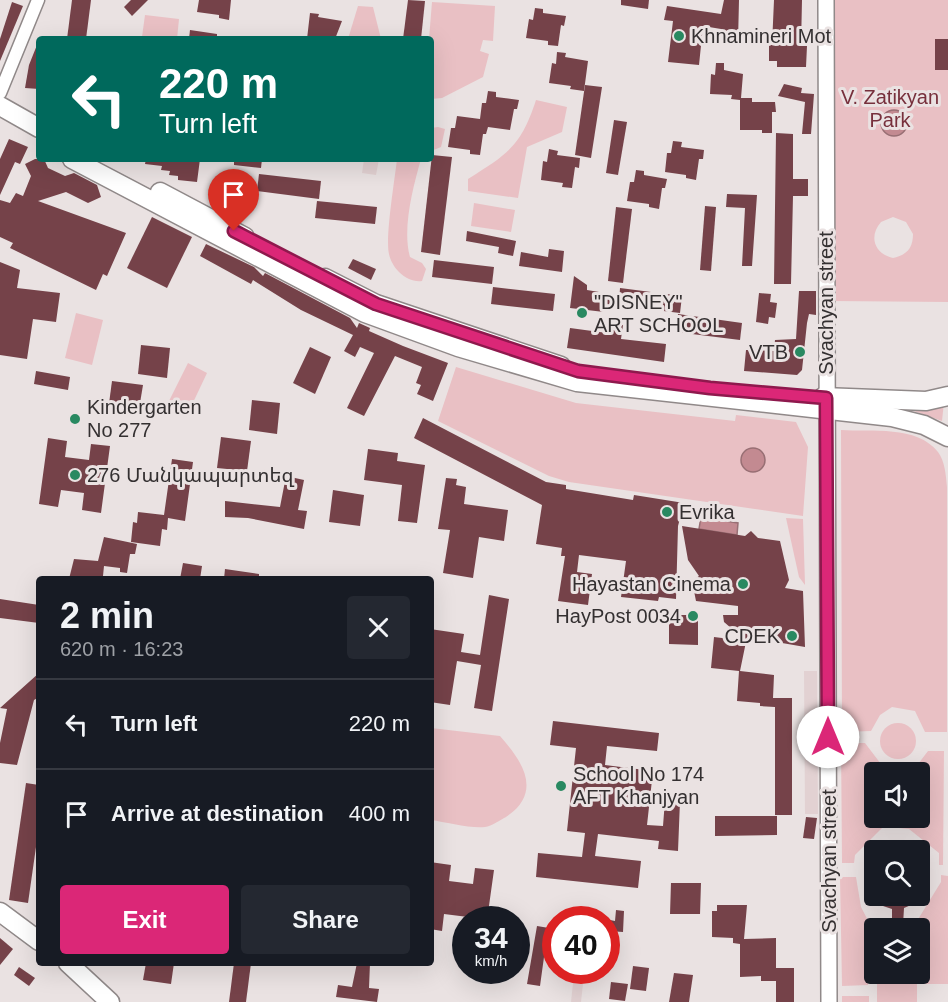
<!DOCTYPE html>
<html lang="en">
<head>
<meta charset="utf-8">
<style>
	body { margin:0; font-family:Arial,"Noto Sans Armenian",sans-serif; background:#242831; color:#f1f3f6; height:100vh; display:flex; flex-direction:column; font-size:22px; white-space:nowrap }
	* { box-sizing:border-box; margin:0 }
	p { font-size:20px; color:#9ea1a6 }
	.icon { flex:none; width:33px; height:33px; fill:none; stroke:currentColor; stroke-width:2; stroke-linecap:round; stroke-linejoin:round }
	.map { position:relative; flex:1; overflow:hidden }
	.drawer { position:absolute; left:36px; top:576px; width:398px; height:390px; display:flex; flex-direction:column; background:#171b24; border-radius:6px; box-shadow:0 6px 24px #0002 }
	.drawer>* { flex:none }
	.banner { position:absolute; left:36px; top:36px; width:398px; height:126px; border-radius:6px; box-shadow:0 6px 24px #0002; background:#00695c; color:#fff; overflow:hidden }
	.fabs { position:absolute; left:864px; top:762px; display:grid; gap:12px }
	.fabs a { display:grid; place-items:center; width:66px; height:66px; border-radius:6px; background:#171b24; box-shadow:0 6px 24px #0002; font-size:30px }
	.speed { position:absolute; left:452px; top:906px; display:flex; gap:12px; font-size:30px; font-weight:700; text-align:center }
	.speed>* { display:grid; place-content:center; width:78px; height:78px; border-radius:50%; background:#171b24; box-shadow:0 6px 24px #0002; line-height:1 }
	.speed small { font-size:15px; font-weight:400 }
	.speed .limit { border:9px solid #d22; background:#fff; color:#111 }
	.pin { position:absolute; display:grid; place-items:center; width:51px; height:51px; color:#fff; margin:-62px -26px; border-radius:50% 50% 50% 0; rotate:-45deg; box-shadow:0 0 6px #0007 }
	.pin .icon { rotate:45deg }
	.me { position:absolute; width:66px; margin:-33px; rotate:0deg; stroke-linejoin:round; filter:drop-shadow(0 0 4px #0008) }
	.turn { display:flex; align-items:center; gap:21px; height:126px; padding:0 24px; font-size:27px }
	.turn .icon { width:78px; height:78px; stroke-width:2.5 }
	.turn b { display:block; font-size:42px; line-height:51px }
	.round { display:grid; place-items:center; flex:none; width:63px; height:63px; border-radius:6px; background:#242831 }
	.head { display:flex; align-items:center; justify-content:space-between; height:102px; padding:0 24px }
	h1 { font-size:36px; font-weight:800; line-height:45px }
	.cta { display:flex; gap:12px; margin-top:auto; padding:12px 24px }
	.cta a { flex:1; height:69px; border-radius:6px; background:#db2777; color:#fff; font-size:24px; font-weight:800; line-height:69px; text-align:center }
	.cta a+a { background:#242831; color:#f1f3f6 }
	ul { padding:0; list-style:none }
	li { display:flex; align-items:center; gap:18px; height:90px; padding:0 24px; border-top:2px solid #363941 }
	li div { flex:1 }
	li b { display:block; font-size:22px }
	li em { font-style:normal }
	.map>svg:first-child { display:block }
	.built { fill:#e2d1d2 }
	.green { fill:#e9c0c4; fill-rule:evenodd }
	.water { fill:#c38a91; stroke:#986f74; stroke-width:1.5 }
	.building { fill:#754249 }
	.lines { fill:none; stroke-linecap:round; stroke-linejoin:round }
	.minor-casing { stroke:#908989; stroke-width:15 }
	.tertiary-casing { stroke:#908989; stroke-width:18 }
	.secondary-casing { stroke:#908989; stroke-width:21 }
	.minor { stroke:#fff; stroke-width:12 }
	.tertiary { stroke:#fff; stroke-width:15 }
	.secondary { stroke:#fff; stroke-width:18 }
	.route-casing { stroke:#8e194d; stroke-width:15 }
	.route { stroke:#db2777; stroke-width:10 }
	.poi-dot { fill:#298961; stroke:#eae2e2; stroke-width:2 }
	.labels { text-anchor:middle; stroke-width:6; stroke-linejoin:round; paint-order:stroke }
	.poi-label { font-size:20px; fill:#343031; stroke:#eae2e2; text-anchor:start }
	.park-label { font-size:20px; fill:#77303c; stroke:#eae2e2 }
	.street-label { font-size:20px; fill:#343031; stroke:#eae2e2 }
</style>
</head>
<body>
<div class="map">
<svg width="948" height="1002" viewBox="0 0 948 1002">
	<rect width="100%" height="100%" fill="#eae2e2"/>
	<g class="built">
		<polygon points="364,159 379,159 376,175 362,173"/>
		<polygon points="804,671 817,671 818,814 805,814"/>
		<polygon points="573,983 583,984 581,1002 571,1002"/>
	</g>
	<g class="green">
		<path d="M833 0H948V302L831 301ZM893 217 906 222 913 234C913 248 907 255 893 258 875 254 868 237 881 222Z"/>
		<polygon points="432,2 495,6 493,41 483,40 480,51 489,54 483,77 442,98 431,99 429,39"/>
		<polygon points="358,6 373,7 381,39 348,39"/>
		<polygon points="145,15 179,19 177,39 142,37"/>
		<path d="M536 100 567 107 562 132 527 147 518 198 468 191V179C508 154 521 146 536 100Z"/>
		<polygon points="438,127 445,129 441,147 431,151 431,128"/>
		<path d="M397 159H421C413 187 402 229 410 257L422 263 426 269 422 281C406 283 392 268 389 254 385 238 395 178 397 159Z"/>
		<polygon points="474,203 515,210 511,232 471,226"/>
		<polygon points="76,313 103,320 92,365 65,358"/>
		<polygon points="188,363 207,373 189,411 169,401"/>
		<polygon points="456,367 576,403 735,421 736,415 796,422 808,447 803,516 569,482 549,476 438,421"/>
		<polygon points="944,402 942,421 908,409"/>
		<path d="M841 430C871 432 917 425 938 452 945 461 946 476 947 487V732H925L915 711 892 707 880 715 871 731 842 732Z"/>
		<polygon points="786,518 803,519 805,585 799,577"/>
		<circle cx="898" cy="741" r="18"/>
		<path d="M431 728 500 736C523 762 543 792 506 817 500 820 492 826 485 827 472 829 445 822 431 820Z"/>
		<polygon points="841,743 865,743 887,772 874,772 874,818 889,818 889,828 882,828 855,855 854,863 842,863"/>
		<polygon points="928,751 944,751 943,865 939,865 939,853 909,829 899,828 899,818 920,818 920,772 912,772"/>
		<polygon points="941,875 948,876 948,984 925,984 925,976 920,970 920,928 917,928 917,921 941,882"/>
		<polygon points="840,877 856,877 861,907 874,932 871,933 871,939 874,940 874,969 868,975 868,985 842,986"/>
		<polygon points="877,982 917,983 917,1002 877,1002"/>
		<rect x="842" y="996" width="27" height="6"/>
	</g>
	<g class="water">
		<circle cx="894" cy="123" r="13"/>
		<circle cx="753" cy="460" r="12"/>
		<polygon points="701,517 738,523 737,535 699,529"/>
	</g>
	<g class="building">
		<polygon points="72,0 91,0 86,39 67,39"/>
		<polygon points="131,0 148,0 132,16 124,7"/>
		<polygon points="199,0 231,0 229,20 219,18 219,15 197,12"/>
		<polygon points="408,0 425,1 421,39 403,39"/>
		<polygon points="621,0 649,0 648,9 621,5"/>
		<polygon points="724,0 739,0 738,42 727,41 727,33 721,33 721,29 703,26 699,65 668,62 673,21 664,20 667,6 721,14"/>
		<polygon points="774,0 802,0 801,46 807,46 806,67 777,67 777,61 769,61 769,45 772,45"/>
		<polygon points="12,2 23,6 0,61 0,39"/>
		<polygon points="535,8 543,9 543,13 566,16 564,26 561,25 558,46 548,45 548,41 526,38 529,19 533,20"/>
		<polygon points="310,13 319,14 318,17 342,21 335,39 307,39"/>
		<polygon points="190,30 217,34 217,39 189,39"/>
		<rect x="935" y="39" width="13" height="31"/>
		<polygon points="39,40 39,89 25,88 29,65"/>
		<polygon points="557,52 566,53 565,57 588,61 584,91 570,89 571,86 549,83 552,63 556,64"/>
		<polygon points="716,63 724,63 724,70 743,74 741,98 752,98 752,102 775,102 776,112 772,112 772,133 762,133 762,130 740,130 740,100 731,99 732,95 710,94 711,74 715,75"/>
		<polygon points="784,84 802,88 801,93 814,94 811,134 802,134 805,102 778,96"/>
		<polygon points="585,85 602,87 591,158 575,155"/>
		<polygon points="488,91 496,92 496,97 519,100 517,109 514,109 510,130 488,127 486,134 483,134 480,155 470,154 470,150 448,147 451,128 455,128 457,116 480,119 482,103 486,103"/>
		<polygon points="614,120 627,122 618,175 606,173"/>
		<polygon points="776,133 793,134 793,179 808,179 808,196 793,196 791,284 774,284"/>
		<polygon points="9,139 28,147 20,164 15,162 0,195 0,159"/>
		<polygon points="673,141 682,142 681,147 704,150 703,159 699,159 696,180 686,178 686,175 665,172 667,153 671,153"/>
		<polygon points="549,149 558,151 557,155 580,158 579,168 575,167 572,188 562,187 563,183 541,180 543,161 547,162"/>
		<polygon points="432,155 452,157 440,255 421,252"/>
		<polygon points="35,159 44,159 48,168 65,176 74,173 97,185 101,197 88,203 66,192 38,201 126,233 107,276 103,274 96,290 10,248 13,243 0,237 0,200 10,203 16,193 23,196 31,176 25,164"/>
		<polygon points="146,159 200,159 197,182 178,180 178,176 169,175 170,171 161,170 162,166 145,164"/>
		<polygon points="234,159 262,159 261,168 234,165"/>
		<polygon points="636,170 644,171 644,175 667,179 665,188 662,188 659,209 649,207 649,204 627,201 630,182 634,182"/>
		<polygon points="259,174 321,181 319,199 257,191"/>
		<polygon points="727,194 757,195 752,266 742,266 745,208 726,207"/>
		<polygon points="317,201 377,207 375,224 315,218"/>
		<polygon points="705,206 716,207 711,271 700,270"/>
		<polygon points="616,207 632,209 623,283 608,281"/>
		<polygon points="152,217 192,237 167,288 127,268"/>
		<polygon points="467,231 516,241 513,256 498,253 499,247 466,241"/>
		<polygon points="206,244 254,267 263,276 265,273 350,318 357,328 359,323 370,328 369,331 403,346 448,363 433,401 417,394 421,385 416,383 422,367 395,356 364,416 347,408 374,353 360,347 355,357 344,351 353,335 301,310 253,280 251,284 200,256"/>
		<polygon points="549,249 564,251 562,272 519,266 521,252 548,257"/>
		<polygon points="353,259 376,269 371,280 348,268"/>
		<polygon points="434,260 494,267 492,284 432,277"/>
		<polygon points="0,262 20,270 17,288 60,293 56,322 33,319 27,359 0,355"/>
		<polygon points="574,276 587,285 587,290 599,292 619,304 620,288 682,296 680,313 605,304 604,312 570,308"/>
		<polygon points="493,287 555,294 553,311 491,304"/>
		<polygon points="799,291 816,291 816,315 809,314 807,323 802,370 797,375 744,371 746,350 774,351 775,340 796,339"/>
		<polygon points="759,293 771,294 770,302 777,303 775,318 769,317 768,324 756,322"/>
		<polygon points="678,314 742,323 740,340 676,332"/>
		<polygon points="608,323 623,325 621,339 666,344 664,362 567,348 570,328 607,333"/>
		<polygon points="141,345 170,348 167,378 138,374"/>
		<polygon points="310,347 331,357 315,394 293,383"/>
		<polygon points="36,371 70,377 68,390 34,384"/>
		<polygon points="112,381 143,385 138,415 108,411"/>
		<polygon points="252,400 280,403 277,434 249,430"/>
		<polygon points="423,418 546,482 566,485 566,489 633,500 634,495 684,503 678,526 676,599 659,597 658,601 621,597 626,561 579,555 577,572 592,574 588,605 558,601 565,556 561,556 562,548 536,544 542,505 414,438"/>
		<polygon points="221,437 251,441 247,471 217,468"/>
		<polygon points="48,438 67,441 65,457 89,460 91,444 110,446 101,513 82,510 84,493 61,490 58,507 39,504"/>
		<polygon points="368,449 398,453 397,461 425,465 417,523 398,521 402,485 364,480"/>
		<polygon points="172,459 193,462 185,521 168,518 167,530 162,529 160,546 131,542 133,522 137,523 138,512 164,515"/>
		<polygon points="286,476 304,480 298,510 307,511 304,529 248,518 225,517 225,501 280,507"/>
		<polygon points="446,478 457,479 456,485 466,487 464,504 508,510 504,541 479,537 473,578 443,573 450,530 438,529"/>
		<polygon points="333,490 364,495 360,526 329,522"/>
		<polygon points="682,526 745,536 751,531 758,538 780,541 789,580 785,588 803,591 805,647 747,637 740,671 774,675 773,698 792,698 792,815 775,815 775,707 760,706 760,703 737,701 739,671 711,668 714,637 746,641 724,622 723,615 738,615 738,606 696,601 692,581 699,576 688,560"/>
		<polygon points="104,537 137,544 135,554 130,554 127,573 120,572 120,568 104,566 103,576 99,576 99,579 69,579 74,559 98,561"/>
		<polygon points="183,563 202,566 200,579 180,579"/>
		<polygon points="225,569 259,574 259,579 224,579"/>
		<polygon points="489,595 509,599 492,711 474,708 481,665 457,661 450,705 430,702 430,629 464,634 461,652 480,655"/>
		<polygon points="0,599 39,605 39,623 0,618"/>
		<polygon points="669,615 698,615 698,645 669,644"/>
		<polygon points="39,673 39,697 34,700 17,765 0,763 0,743 7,709 0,708"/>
		<polygon points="553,721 659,733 657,751 607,746 605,765 653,771 647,825 663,826 665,800 680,801 678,851 658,849 659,841 598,834 595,856 641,861 638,888 536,877 538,853 582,857 585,833 567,831 576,748 550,745"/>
		<polygon points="26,783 39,785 39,826 28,903 9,900"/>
		<polygon points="715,816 777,816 777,835 715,836"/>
		<polygon points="806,817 817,818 814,839 803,838"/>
		<polygon points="895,842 901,842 920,850 871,850"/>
		<polygon points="430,862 451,865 449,881 473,884 475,868 494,870 487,920 468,920 468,917 444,914 442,931 430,929"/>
		<polygon points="671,883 701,883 700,914 670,914"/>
		<polygon points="895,896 911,896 914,900 911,905 904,908 903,925 892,925 892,909 883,906 884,898"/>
		<polygon points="717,905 747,905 744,939 776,938 776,968 794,968 794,1002 776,1002 776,981 761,981 761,976 740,977 740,944 733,943 733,938 712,937 712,911 717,911"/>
		<polygon points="616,910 624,911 623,932 609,931 610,920 615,921"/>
		<polygon points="537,926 549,928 548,935 552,936 549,958 544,957 540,986 527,984"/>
		<polygon points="0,938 13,949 0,965"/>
		<polygon points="146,963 174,963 171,984 143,980"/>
		<polygon points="234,963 251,963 246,1002 229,1002"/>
		<polygon points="357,963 370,963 369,988 379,989 377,1002 336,997 338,985 352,987"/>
		<polygon points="633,966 649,968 646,991 630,989"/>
		<polygon points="19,967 35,978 29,986 14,975"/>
		<polygon points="674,973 693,975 689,1002 669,1002"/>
		<polygon points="611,982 628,984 625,1001 609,999"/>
	</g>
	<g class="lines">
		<g class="minor-casing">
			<polyline id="minor" points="0,93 38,0"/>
		</g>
		<g class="tertiary-casing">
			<polyline id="tertiary" points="826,0 829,1002"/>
		</g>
		<g class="secondary-casing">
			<g id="secondary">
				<polyline points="0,106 39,128"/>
				<polyline points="72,159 365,313 458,347 577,382 892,417 924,425 948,437"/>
				<polyline points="160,192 245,237"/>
				<polyline points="325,278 376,304 561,366"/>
				<polyline points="823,397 926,401 948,396"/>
				<polyline points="0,912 39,941"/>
				<polyline points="68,963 110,1002"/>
			</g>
		</g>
		<use href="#minor" class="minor"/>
		<use href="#tertiary" class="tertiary"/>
		<use href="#secondary" class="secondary"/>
	</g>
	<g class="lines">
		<g class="route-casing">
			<polyline id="route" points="234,231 376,304 578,371 710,388 826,398 828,737"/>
		</g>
		<use href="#route" class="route"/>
	</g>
	<g class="poi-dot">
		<circle cx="679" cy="36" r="6"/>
		<circle cx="582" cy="313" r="6"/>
		<circle cx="800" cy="352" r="6"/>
		<circle cx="75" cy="419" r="6"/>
		<circle cx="75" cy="475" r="6"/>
		<circle cx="667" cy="512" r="6"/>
		<circle cx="743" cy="584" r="6"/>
		<circle cx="693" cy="616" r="6"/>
		<circle cx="792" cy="636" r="6"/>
		<circle cx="561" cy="786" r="6"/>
	</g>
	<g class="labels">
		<g class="poi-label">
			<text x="691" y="43">Khnamineri Mot</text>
			<text x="594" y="309">"DISNEY"<tspan x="594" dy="23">ART SCHOOL</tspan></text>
			<text x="788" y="359" text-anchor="end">VTB</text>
			<text x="87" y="414">Kindergarten<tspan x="87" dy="23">No 277</tspan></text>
			<text x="87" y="482">276 Մանկապարտեզ</text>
			<text x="679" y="519">Evrika</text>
			<text x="731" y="591" text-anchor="end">Hayastan Cinema</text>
			<text x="681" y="623" text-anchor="end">HayPost 0034</text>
			<text x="780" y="643" text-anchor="end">CDEK</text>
			<text x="573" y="781">School No 174<tspan x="573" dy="23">AFT Khanjyan</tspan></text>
		</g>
		<g class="park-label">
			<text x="890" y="104">V. Zatikyan<tspan x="890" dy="23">Park</tspan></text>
		</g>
		<g class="street-label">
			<text transform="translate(826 303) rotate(-90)" y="7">Svachyan street</text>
			<text transform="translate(829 861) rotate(-90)" y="7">Svachyan street</text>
		</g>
	</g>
</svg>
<div class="fabs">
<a><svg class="icon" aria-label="sound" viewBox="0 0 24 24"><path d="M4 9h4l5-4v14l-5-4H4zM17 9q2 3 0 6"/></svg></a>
<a><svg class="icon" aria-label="search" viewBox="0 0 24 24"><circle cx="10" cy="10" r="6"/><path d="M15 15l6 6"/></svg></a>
<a><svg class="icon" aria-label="layers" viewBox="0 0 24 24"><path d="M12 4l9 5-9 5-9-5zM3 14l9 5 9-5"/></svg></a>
</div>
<div class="speed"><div>34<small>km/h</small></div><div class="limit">40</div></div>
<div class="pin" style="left:234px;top:231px;background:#d93025"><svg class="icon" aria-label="arrive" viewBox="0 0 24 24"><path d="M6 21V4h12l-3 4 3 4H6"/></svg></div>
<svg class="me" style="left:828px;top:737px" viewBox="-20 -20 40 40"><circle r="19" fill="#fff"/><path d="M0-13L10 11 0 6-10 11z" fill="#db2777"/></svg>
<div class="banner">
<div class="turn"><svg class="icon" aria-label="left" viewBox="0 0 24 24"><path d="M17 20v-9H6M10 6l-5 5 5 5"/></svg><div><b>220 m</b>Turn left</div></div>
</div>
<section class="drawer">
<div class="head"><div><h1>2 min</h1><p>620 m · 16:23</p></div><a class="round"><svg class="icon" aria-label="close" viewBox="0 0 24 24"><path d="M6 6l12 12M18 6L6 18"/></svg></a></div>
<ul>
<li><svg class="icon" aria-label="left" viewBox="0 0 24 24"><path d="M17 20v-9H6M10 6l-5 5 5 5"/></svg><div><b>Turn left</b></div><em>220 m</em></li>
<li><svg class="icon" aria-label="arrive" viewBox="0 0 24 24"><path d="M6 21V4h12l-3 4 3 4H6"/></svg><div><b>Arrive at destination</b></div><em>400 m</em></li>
</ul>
<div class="cta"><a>Exit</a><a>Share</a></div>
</section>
</div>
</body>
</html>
